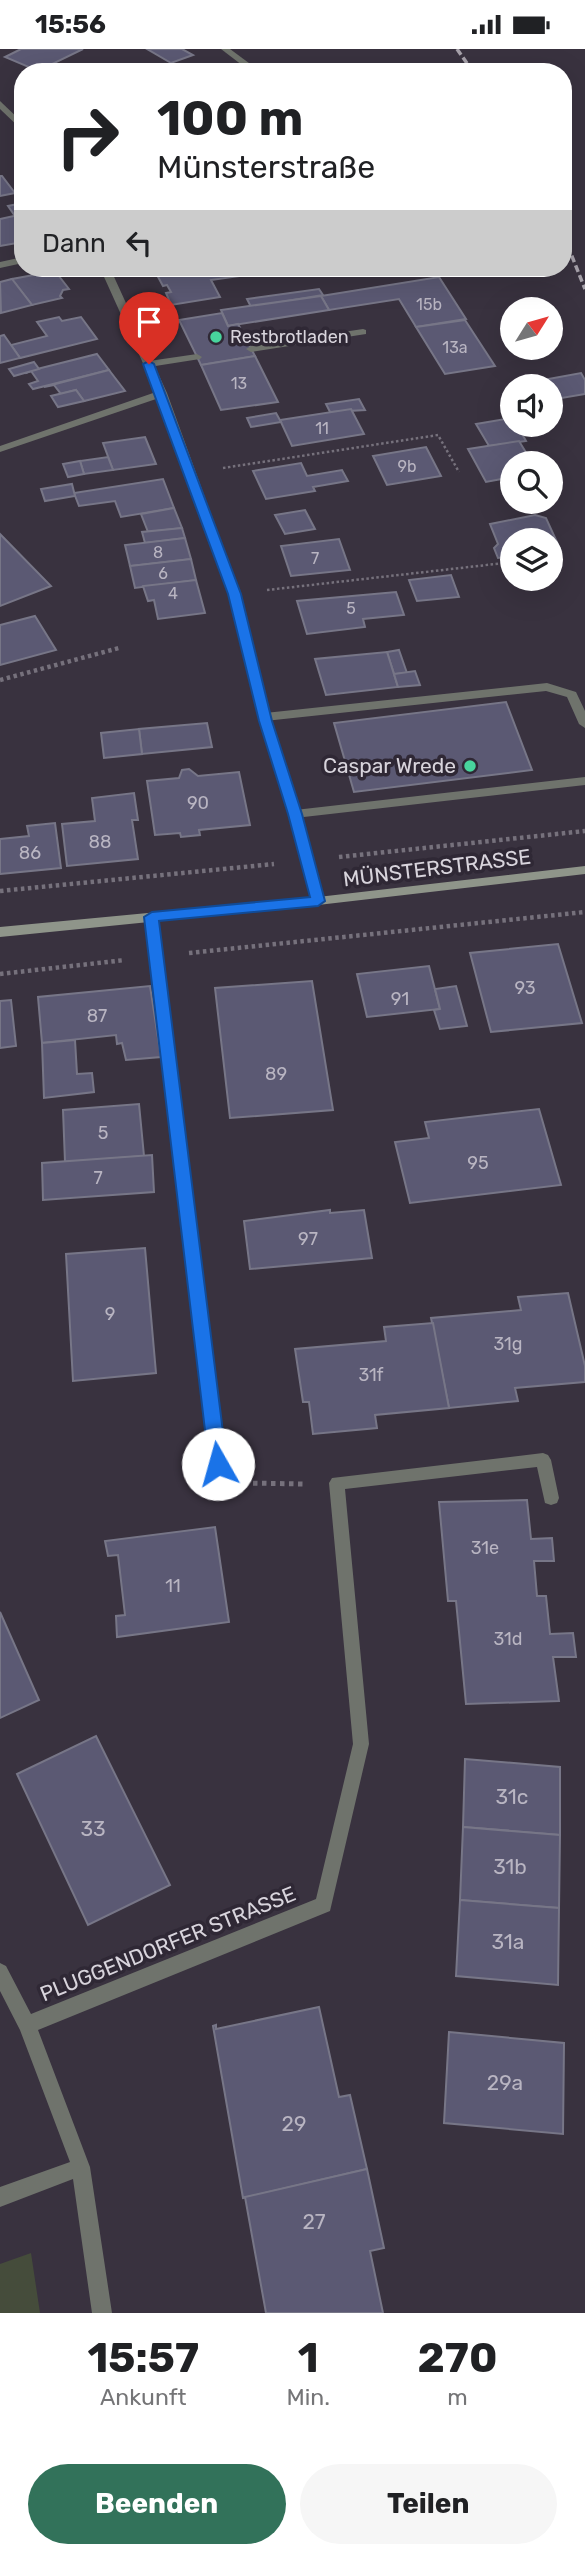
<!DOCTYPE html>
<html lang="de">
<head>
<meta charset="utf-8">
<style>
	body { margin:0; font-family:Rubik,sans-serif; background:#f6f6f6; color:#202124; height:100vh; display:flex; flex-direction:column; font-size:26px; white-space:nowrap }
	* { box-sizing:border-box; margin:0 }
	p { font-size:23px; color:#757577 }
	.icon { flex:none; width:38px; height:38px; fill:none; stroke:currentColor; stroke-width:2; stroke-linecap:round; stroke-linejoin:round }
	.map { position:relative; height:2264px; overflow:hidden }
	.side { display:flex; flex-direction:column; background:#fff; flex:1 }
	.side>* { flex:none }
	.top-card { position:absolute; left:14px; top:14px; width:558px; height:214px; border-radius:28px; box-shadow:0 7px 28px #0002; background:#fff; color:#202124; overflow:hidden }
	.needle { width:46px; rotate:53deg }
	.fabs { position:absolute; left:500px; top:248px; display:grid; gap:14px }
	.fabs a { display:grid; place-items:center; width:63px; height:63px; border-radius:50%; background:#fff; box-shadow:0 7px 28px #0002; font-size:35px }
	.pin { position:absolute; display:grid; place-items:center; width:60px; height:60px; color:#fff; margin:-72px -30px; border-radius:50% 50% 50% 0; rotate:-45deg; box-shadow:0 0 7px #0007 }
	.pin .icon { rotate:45deg }
	.me { position:absolute; width:77px; margin:-38px; rotate:353deg; stroke-linejoin:round; filter:drop-shadow(0 0 5px #0008) }
	.turn { display:flex; align-items:center; gap:24px; height:147px; padding:0 28px; font-size:32px }
	.turn .icon { width:91px; height:91px; stroke-width:2.5 }
	.turn b { display:block; font-size:49px; line-height:60px }
	.then { display:flex; align-items:center; height:66px; padding:0 28px; background:#0003; gap:14px; font-size:26px }
	.eta { display:flex; justify-content:space-evenly; align-items:center; height:119px; text-align:center }
	.eta b { font-size:42px; font-weight:700; line-height:49px }
	.primary-button { display:flex; gap:14px; margin-top:auto; padding:14px 28px }
	.primary-button a { flex:1; height:80px; border-radius:42px; background:#32725a; color:#fff; font-size:28px; font-weight:700; line-height:80px; text-align:center }
	.primary-button a+a { background:#f6f6f6; color:#202124 }
	.status { display:flex; justify-content:space-between; align-items:center; height:49px; padding:0 35px; background:#fff; direction:ltr }
	.status svg { height:19px; fill:currentColor }
	.map>svg:first-child { display:block }
	.green { fill:#454c3b }
	.building { fill:#5b5973; stroke:#777687; stroke-width:2 }
	.lines { fill:none; stroke-linecap:round; stroke-linejoin:round }
	.path-far2 { stroke:#76717c; stroke-width:2.5; stroke-dasharray:2.5 2.5; stroke-linecap:butt }
	.path-far1 { stroke:#76717c; stroke-width:4.5; stroke-dasharray:3.5 3.5; stroke-linecap:butt }
	.path { stroke:#76717c; stroke-width:5; stroke-dasharray:4.5 4.5; stroke-linecap:butt }
	.service { fill:#6f736c; fill-rule:evenodd }
	.minor { fill:#6f736c; fill-rule:evenodd }
	.secondary { fill:#8f958a; fill-rule:evenodd }
	.rail { stroke:#a7a2ab; stroke-width:3.5; stroke-dasharray:7 3.5; stroke-linecap:butt }
	.route { fill:#1a73e8; stroke:#114b97; stroke-width:2 }
	.poi-dot { fill:#48d49d; stroke:#2f2835; stroke-width:2.5 }
	.labels { text-anchor:middle; stroke-width:7; stroke-linejoin:round; paint-order:stroke }
	.far-number-label { font-size:16px; fill:#b9b5c2 }
	.far-poi-label { font-size:18px; fill:#d8d4dc; stroke:#2f2835; text-anchor:start }
	.number-label { font-size:18px; fill:#b9b5c2 }
	.poi-label { font-size:21px; fill:#d8d4dc; stroke:#2f2835; text-anchor:end }
	.street-label { font-size:21px; fill:#d8d4dc; stroke:#2f2835 }
	.near-number-label { font-size:21px; fill:#b9b5c2 }
</style>
</head>
<body>
<div class="status"><b>15:56</b><svg viewBox="0 0 49 12"><path d="M0 12V9h3v3zM5 12V6h3v6zM10 12V3h3v9zM15 12V0h3v12zM26 1h20v11H26zM47 4h2v5h-2z"/></svg></div>
<div class="map">
<svg width="585" height="2264" viewBox="0 0 585 2264">
	<rect width="100%" height="100%" fill="#39323f"/>
	<polygon class="green" points="31,2204 40,2264 0,2264 0,2215"/>
	<g class="building">
		<polygon points="21,0 83,0 38,22 5,8"/>
		<polygon points="147,0 182,0 193,6 171,14"/>
		<polygon points="0,127 2,127 15,144 0,147"/>
		<polygon points="23,154 23,165 15,167 8,157"/>
		<polygon points="23,165 23,193 0,197 0,170"/>
		<polygon points="203,219 251,219 254,225 211,231 220,248 171,256 166,244 171,243 167,236 163,237 157,226"/>
		<polygon points="55,222 69,240 63,241 60,247 62,249 32,256 12,230"/>
		<polygon points="439,228 466,270 416,278 399,250 329,261 321,247"/>
		<polygon points="12,230 32,256 1,264 0,233"/>
		<polygon points="319,240 323,246 251,258 247,250"/>
		<polygon points="321,247 329,261 228,277 221,261"/>
		<polygon points="222,264 228,277 238,275 255,307 201,316 179,271"/>
		<polygon points="59,268 62,272 81,268 97,290 20,309 11,296 47,287 37,273"/>
		<polygon points="465,271 495,317 445,325 416,278"/>
		<polygon points="4,286 20,309 0,314 0,287"/>
		<polygon points="97,305 109,321 33,340 29,335 38,332 31,322 26,324 25,323"/>
		<polygon points="255,307 278,353 221,361 201,316"/>
		<polygon points="34,313 39,320 14,327 9,320"/>
		<polygon points="109,321 125,342 84,352 76,341 61,345 54,336 44,338"/>
		<polygon points="581,324 585,331 585,345 556,350 551,338 547,338 543,331"/>
		<polygon points="76,341 84,352 58,358 51,347"/>
		<polygon points="359,350 365,361 330,363 326,355"/>
		<polygon points="351,360 364,385 292,397 280,371"/>
		<polygon points="276,364 281,373 251,378 247,369"/>
		<polygon points="512,369 513,376 517,376 526,392 489,397 476,375"/>
		<polygon points="145,388 156,415 113,421 103,394"/>
		<polygon points="519,392 533,415 513,415 513,423 509,424 512,428 486,433 468,400"/>
		<polygon points="426,398 441,427 387,436 373,407"/>
		<polygon points="108,408 113,421 84,425 80,412"/>
		<polygon points="80,412 84,425 68,428 63,415"/>
		<polygon points="301,414 307,427 342,421 348,432 313,438 315,442 266,450 253,422"/>
		<polygon points="163,430 174,459 121,468 115,452 79,457 74,444"/>
		<polygon points="72,435 75,447 45,452 41,440"/>
		<polygon points="174,459 182,479 148,483 141,465"/>
		<polygon points="305,461 315,480 285,485 275,466"/>
		<polygon points="535,466 546,469 561,502 551,503 551,492 513,492 513,507 498,509 494,499 498,495 490,475"/>
		<polygon points="182,479 185,489 145,494 142,483"/>
		<polygon points="0,485 51,537 0,557"/>
		<polygon points="185,489 191,510 130,517 125,496"/>
		<polygon points="339,490 350,521 291,527 281,497"/>
		<polygon points="191,510 196,531 135,539 130,517"/>
		<polygon points="451,526 459,548 417,552 409,531"/>
		<polygon points="196,531 205,564 158,570 154,551 148,552 143,537"/>
		<polygon points="396,543 404,566 363,570 365,578 307,585 297,552"/>
		<polygon points="35,567 56,601 0,616 0,576"/>
		<polygon points="399,601 407,624 394,625 387,603"/>
		<polygon points="387,603 398,638 326,646 315,610"/>
		<polygon points="415,622 420,636 398,638 394,625"/>
		<polygon points="506,653 532,721 354,743 334,674"/>
		<polygon points="207,674 212,698 142,705 139,680"/>
		<polygon points="139,680 142,705 104,709 101,684"/>
		<polygon points="189,720 198,727 239,723 250,776 199,781 200,786 181,788 180,784 155,786 147,732 179,729 182,721"/>
		<polygon points="134,744 138,771 132,771 138,810 67,817 62,775 95,772 92,749"/>
		<polygon points="55,774 61,819 0,825 0,790 29,787 27,777"/>
		<polygon points="558,895 582,974 491,983 470,904"/>
		<polygon points="429,917 440,960 367,968 357,925"/>
		<polygon points="312,932 333,1061 230,1069 215,939"/>
		<polygon points="150,937 161,1008 126,1011 122,994 117,995 116,986 42,994 38,948"/>
		<polygon points="456,937 467,977 440,980 434,961 440,960 435,940"/>
		<polygon points="11,951 16,997 0,999 0,952"/>
		<polygon points="75,991 77,1025 92,1024 94,1043 44,1049 42,994"/>
		<polygon points="139,1055 144,1107 65,1113 63,1061"/>
		<polygon points="539,1060 561,1136 410,1154 395,1093 429,1089 425,1073"/>
		<polygon points="152,1106 154,1143 43,1151 42,1114"/>
		<polygon points="330,1161 330,1164 364,1161 372,1209 250,1220 244,1172"/>
		<polygon points="145,1199 156,1324 73,1332 66,1205"/>
		<polygon points="568,1244 585,1317 585,1333 515,1339 518,1352 449,1359 431,1269 521,1261 518,1248"/>
		<polygon points="433,1274 449,1359 375,1366 377,1379 313,1385 309,1353 303,1353 295,1300 386,1292 384,1278"/>
		<polygon points="527,1451 531,1490 552,1489 554,1512 534,1512 537,1547 546,1547 550,1585 573,1584 576,1608 553,1608 559,1652 466,1655 456,1552 448,1552 439,1453"/>
		<polygon points="215,1478 229,1573 117,1588 116,1567 125,1566 118,1506 108,1507 105,1492"/>
		<polygon points="0,1563 39,1651 0,1669"/>
		<polygon points="96,1687 170,1836 88,1876 17,1725"/>
		<polygon points="465,1710 560,1718 560,1786 463,1778"/>
		<polygon points="463,1778 560,1786 559,1859 460,1851"/>
		<polygon points="460,1851 559,1859 558,1936 456,1927"/>
		<polygon points="319,1958 339,2048 350,2046 367,2120 243,2149 213,1977 216,1976 216,1980"/>
		<polygon points="449,1983 564,1994 563,2085 444,2074"/>
		<polygon points="367,2120 384,2199 370,2202 383,2264 266,2264 245,2148"/>
	</g>
	<g class="lines">
		<g class="path-far2">
			<polyline points="223,419 438,386 459,423"/>
			<polyline points="551,509 558,508"/>
			<polyline points="267,541 513,513"/>
		</g>
		<g class="path-far1">
			<polyline points="0,631 119,599"/>
			<polyline points="339,808 585,782"/>
			<polyline points="0,842 274,815"/>
			<polyline points="189,904 585,863"/>
			<polyline points="0,925 125,911"/>
		</g>
		<polyline class="path" points="244,1434 305,1435"/>
		<g class="service">
			<polygon points="363,280 366,281 366,285 251,303 246,300 251,297"/>
			<polygon points="197,305 202,308 200,310 149,318 144,315 149,312"/>
			<polygon points="547,634 576,643 585,662 585,679 579,675 567,648 546,642 265,672 259,668 265,664"/>
			<polygon points="585,728 585,736 295,769 289,765 295,761"/>
		</g>
		<g class="minor">
			<polygon points="221,0 230,0 261,23 251,23"/>
			<polygon points="0,52 23,74 23,82 0,60"/>
			<polygon points="23,208 23,214 0,219 0,213"/>
			<polygon points="100,219 110,219 167,344 240,545 272,672 301,765 324,852 322,855 318,856 312,852 289,765 260,672 228,545 159,349 0,403 0,397 156,343"/>
			<polygon points="151,864 157,868 226,1415 223,1420 218,1422 213,1420 210,1415 145,868"/>
			<polygon points="543,1404 548,1406 551,1411 559,1449 557,1454 551,1456 545,1454 537,1418 345,1440 369,1695 330,1862 38,1981 90,2118 112,2264 92,2264 73,2130 0,2158 0,2138 70,2113 20,1981 0,1942 0,1914 6,1917 31,1965 316,1850 353,1695 329,1434 332,1429"/>
		</g>
		<polygon class="secondary" points="585,817 585,825 318,856 0,888 0,878 318,848"/>
		<g class="rail">
			<polyline points="457,0 473,23"/>
			<polyline points="564,187 585,240"/>
		</g>
	</g>
	<polygon class="route" points="149,312 154,315 241,545 272,672 302,765 325,852 318,857 159,872 227,1415 224,1420 218,1422 212,1420 209,1415 144,868 152,863 310,848 288,765 259,672 228,545 143,315"/>
	<g class="poi-dot">
		<circle cx="216" cy="288" r="7"/>
		<circle cx="470" cy="717" r="7"/>
	</g>
	<g class="labels">
		<g class="far-number-label">
			<text x="429" y="261">15b</text>
			<text x="455" y="304">13a</text>
			<text x="239" y="340">13</text>
			<text x="322" y="385">11</text>
			<text x="407" y="423">9b</text>
			<text x="158" y="509">8</text>
			<text x="315" y="515">7</text>
			<text x="163" y="530">6</text>
			<text x="173" y="550">4</text>
			<text x="351" y="565">5</text>
		</g>
		<g class="far-poi-label">
			<text x="230" y="294">Restbrotladen</text>
		</g>
		<g class="number-label">
			<text x="198" y="760">90</text>
			<text x="100" y="799">88</text>
			<text x="30" y="810">86</text>
			<text x="525" y="945">93</text>
			<text x="400" y="956">91</text>
			<text x="97" y="973">87</text>
			<text x="276" y="1031">89</text>
			<text x="103" y="1090">5</text>
			<text x="478" y="1120">95</text>
			<text x="98" y="1135">7</text>
			<text x="308" y="1196">97</text>
			<text x="110" y="1271">9</text>
			<text x="508" y="1301">31g</text>
			<text x="371" y="1332">31f</text>
			<text x="485" y="1505">31e</text>
			<text x="173" y="1543">11</text>
			<text x="508" y="1596">31d</text>
		</g>
		<g class="poi-label">
			<text x="456" y="724">Caspar Wrede</text>
		</g>
		<g class="street-label">
			<text transform="translate(437 819) rotate(-7)" y="7">MÜNSTERSTRASSE</text>
			<text transform="translate(168 1895) rotate(-22)" y="7">PLUGGENDORFER STRASSE</text>
		</g>
		<g class="near-number-label">
			<text x="512" y="1755">31c</text>
			<text x="93" y="1787">33</text>
			<text x="510" y="1825">31b</text>
			<text x="508" y="1900">31a</text>
			<text x="505" y="2041">29a</text>
			<text x="294" y="2082">29</text>
			<text x="314" y="2180">27</text>
		</g>
	</g>
</svg>
<div class="fabs">
<a><svg class="needle" viewBox="-14 -14 28 28"><path d="M0-13l5 13h-10z" fill="#e53935"/><path d="M0 13l5-13h-10z" fill="#757577"/></svg></a>
<a><svg class="icon" aria-label="sound" viewBox="0 0 24 24"><path d="M4 9h4l5-4v14l-5-4H4zM17 9q2 3 0 6"/></svg></a>
<a><svg class="icon" aria-label="search" viewBox="0 0 24 24"><circle cx="10" cy="10" r="6"/><path d="M15 15l6 6"/></svg></a>
<a><svg class="icon" aria-label="layers" viewBox="0 0 24 24"><path d="M12 4l9 5-9 5-9-5zM3 14l9 5 9-5"/></svg></a>
</div>
<div class="pin" style="left:149px;top:315px;background:#d93025"><svg class="icon" aria-label="arrive" viewBox="0 0 24 24"><path d="M6 21V4h12l-3 4 3 4H6"/></svg></div>
<svg class="me" style="left:218px;top:1415px" viewBox="-20 -20 40 40"><circle r="19" fill="#fff"/><path d="M0-13L10 11 0 6-10 11z" fill="#1a73e8"/></svg>
<div class="top-card">
<div class="turn"><svg class="icon" aria-label="right" viewBox="0 0 24 24"><path d="M7 20v-9h11M14 6l5 5-5 5"/></svg><div><b>100 m</b>Münsterstraße</div></div>
<div class="then">Dann<svg class="icon" aria-label="left" viewBox="0 0 24 24"><path d="M17 20v-9H6M10 6l-5 5 5 5"/></svg></div>
</div>
</div>
<section class="side">
<div class="eta">
<div><b>15:57</b><p>Ankunft</p></div>
<div><b>1</b><p>Min.</p></div>
<div><b>270</b><p>m</p></div>
</div>
<div class="primary-button"><a>Beenden</a><a>Teilen</a></div>
</section>
</body>
</html>
